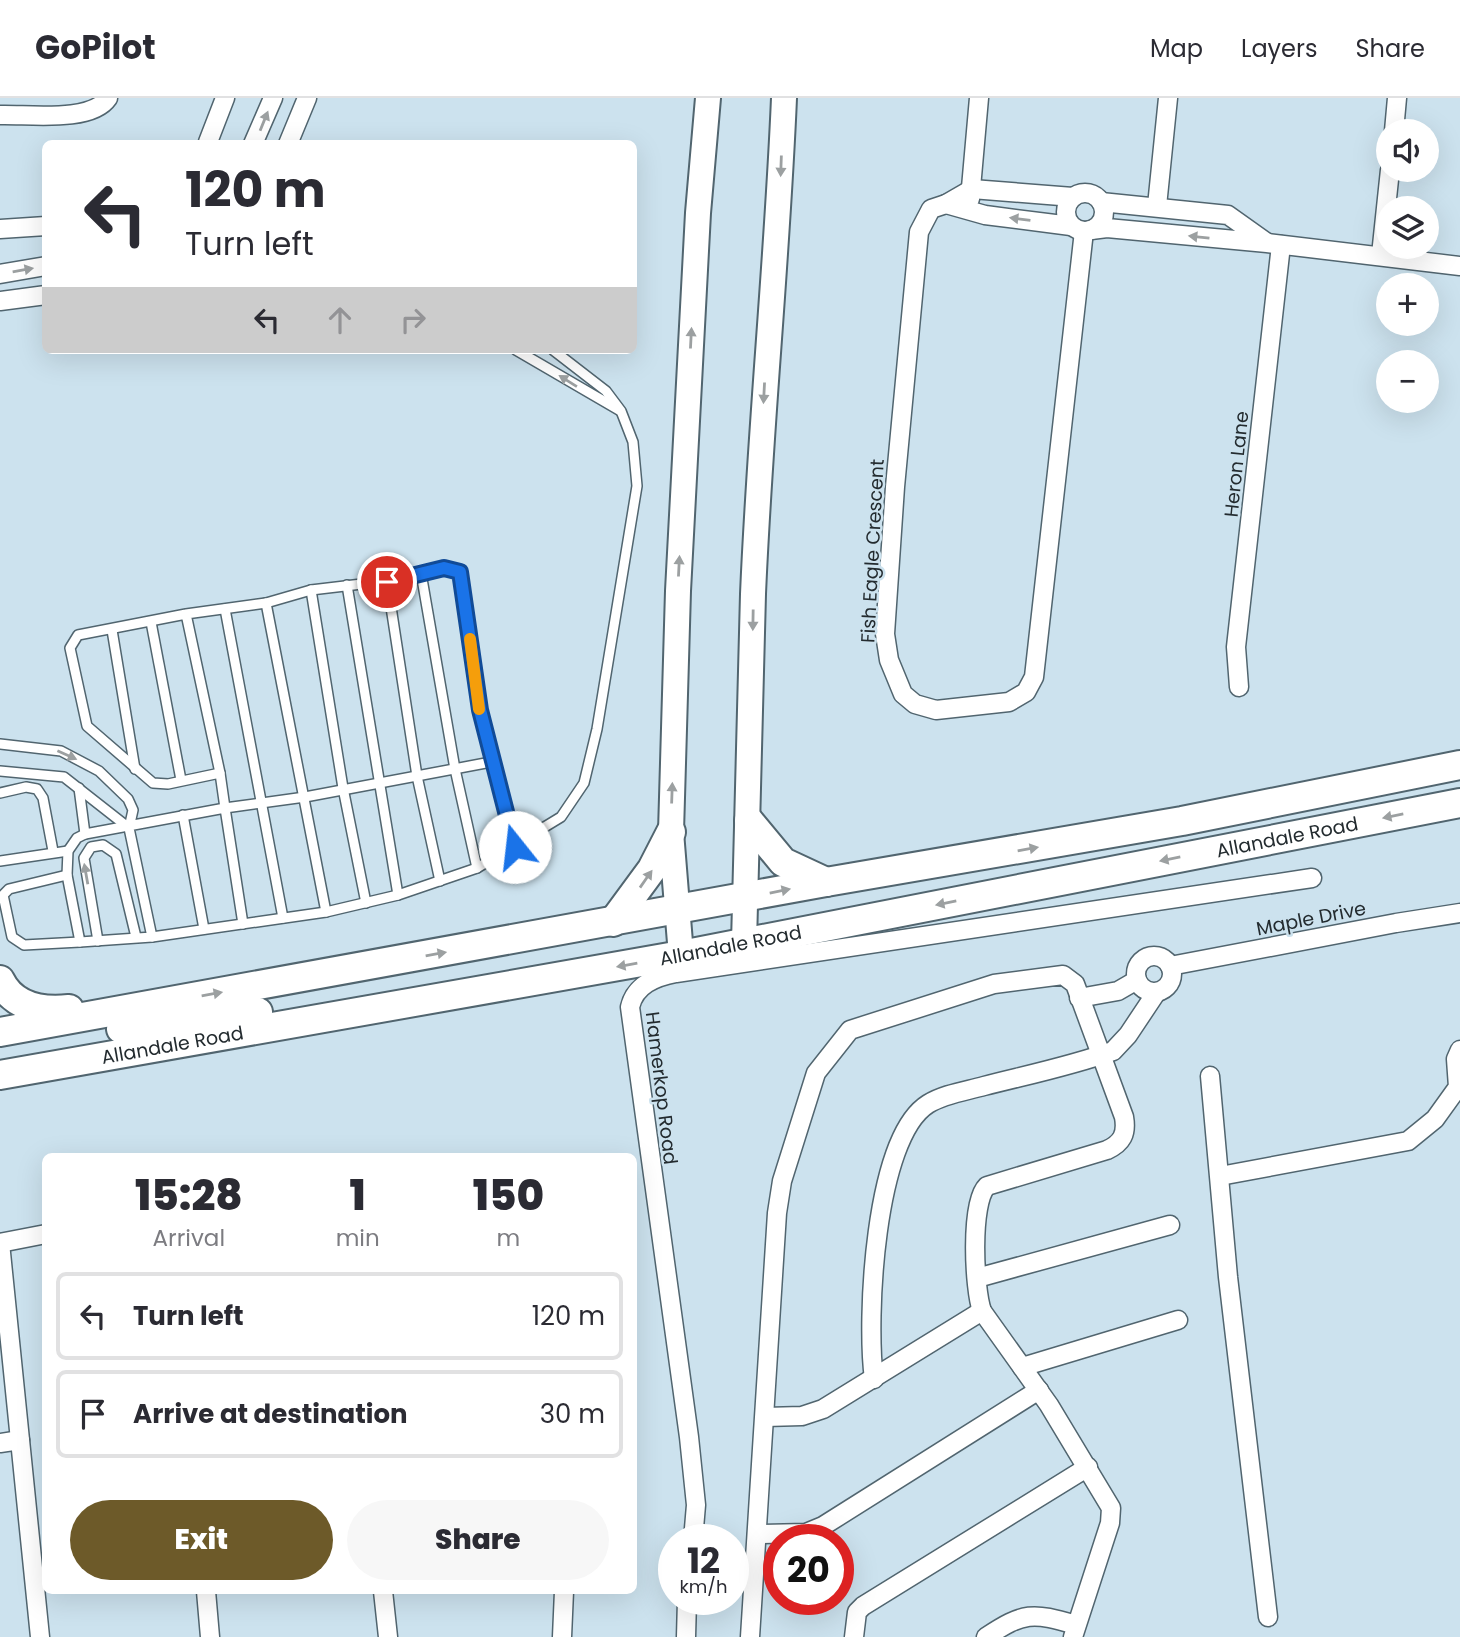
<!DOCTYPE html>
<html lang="en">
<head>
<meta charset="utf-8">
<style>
	body { margin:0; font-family:Poppins,sans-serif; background:#f7f7f7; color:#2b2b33; height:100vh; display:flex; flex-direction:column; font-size:26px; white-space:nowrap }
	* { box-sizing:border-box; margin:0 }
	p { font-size:23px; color:#7c7c81 }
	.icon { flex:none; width:38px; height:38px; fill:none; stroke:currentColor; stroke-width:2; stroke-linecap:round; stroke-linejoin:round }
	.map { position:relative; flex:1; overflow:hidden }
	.panel { position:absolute; left:42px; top:1055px; width:595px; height:441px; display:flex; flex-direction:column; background:#fff; border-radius:10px; box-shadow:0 7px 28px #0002 }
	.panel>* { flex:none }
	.top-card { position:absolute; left:42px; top:42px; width:595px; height:214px; border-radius:10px; box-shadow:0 7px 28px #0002; background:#fff; color:#2b2b33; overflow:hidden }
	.buttons { position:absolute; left:1376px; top:21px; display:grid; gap:14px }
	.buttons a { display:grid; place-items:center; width:63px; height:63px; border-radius:50%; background:#fff; box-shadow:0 7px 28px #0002; font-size:35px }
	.speed { position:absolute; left:658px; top:1426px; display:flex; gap:14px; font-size:35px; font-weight:700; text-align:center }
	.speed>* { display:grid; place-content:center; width:91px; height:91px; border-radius:50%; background:#fff; box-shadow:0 7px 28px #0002; line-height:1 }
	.speed small { font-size:18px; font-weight:400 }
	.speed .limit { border:10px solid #d22; background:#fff; color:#111 }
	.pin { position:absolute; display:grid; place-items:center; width:60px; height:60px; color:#fff; margin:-30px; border:4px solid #fff; border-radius:50%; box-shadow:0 2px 7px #0007 }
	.me { position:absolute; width:77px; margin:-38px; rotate:344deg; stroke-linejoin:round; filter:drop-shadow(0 0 5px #0008) }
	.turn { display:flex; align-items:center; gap:24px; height:147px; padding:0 28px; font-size:32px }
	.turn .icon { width:91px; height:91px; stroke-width:2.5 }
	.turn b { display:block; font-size:49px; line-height:60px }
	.lanes { display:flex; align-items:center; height:66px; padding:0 28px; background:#0003; justify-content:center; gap:35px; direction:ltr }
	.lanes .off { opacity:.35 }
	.eta { display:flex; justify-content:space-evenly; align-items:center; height:119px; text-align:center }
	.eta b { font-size:42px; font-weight:800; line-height:49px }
	.action { display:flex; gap:14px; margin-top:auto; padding:14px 28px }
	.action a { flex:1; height:80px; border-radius:42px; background:#6d5a29; color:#fff; font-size:28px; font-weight:800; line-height:80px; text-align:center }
	.action a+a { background:#f7f7f7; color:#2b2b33 }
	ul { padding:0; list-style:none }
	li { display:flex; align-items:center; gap:21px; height:88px; margin:0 14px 10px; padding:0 14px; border:4px solid #e1e1e2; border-radius:10px }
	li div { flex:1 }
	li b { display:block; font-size:26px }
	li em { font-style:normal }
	header { display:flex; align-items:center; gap:42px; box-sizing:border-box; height:98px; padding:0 35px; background:#fff; border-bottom:2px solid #e1e1e2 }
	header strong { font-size:33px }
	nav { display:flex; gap:38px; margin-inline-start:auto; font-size:24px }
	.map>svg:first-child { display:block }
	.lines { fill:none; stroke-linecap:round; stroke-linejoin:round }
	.lane-casing { stroke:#51656f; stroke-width:12 }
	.street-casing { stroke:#51656f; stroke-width:21 }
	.secondary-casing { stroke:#51656f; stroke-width:28 }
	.primary-casing { stroke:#51656f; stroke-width:32 }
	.lane { stroke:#fff; stroke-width:9 }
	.street { stroke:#fff; stroke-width:18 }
	.secondary { stroke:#fff; stroke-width:24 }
	.primary { stroke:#fff; stroke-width:28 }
	.oneway { fill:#9ca0a1 }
	.route-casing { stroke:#114b97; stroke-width:18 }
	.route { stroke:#1a73e8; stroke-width:12 }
	.slow { stroke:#f59e0b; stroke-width:12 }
	.labels { text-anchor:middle; stroke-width:5; stroke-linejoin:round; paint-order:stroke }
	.street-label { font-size:19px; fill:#232b2f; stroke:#cce2ee }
</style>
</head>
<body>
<header>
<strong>GoPilot</strong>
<nav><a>Map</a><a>Layers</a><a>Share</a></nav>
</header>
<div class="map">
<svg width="1460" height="1539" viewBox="0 0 1460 1539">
	<rect width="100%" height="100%" fill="#cce2ee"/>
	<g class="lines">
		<g class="lane-casing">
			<g id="lane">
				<polyline points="516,252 619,312"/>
				<polyline points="421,475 455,671 477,770"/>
				<polyline points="387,483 417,678 440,783"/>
				<polyline points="347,487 398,797"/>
				<polyline points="311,492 343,690 366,805"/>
				<polyline points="266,505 326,814"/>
				<polyline points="225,511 283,820"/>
				<polyline points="186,516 220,675 168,686 153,685 87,628 70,550 78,537 186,516 266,505 311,492 387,483 444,469 460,474 480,612 515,749"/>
				<polyline points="151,524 181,682"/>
				<polyline points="112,532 135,671"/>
				<polyline points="0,646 61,653 99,673 128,701 133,712 129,730 152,839 80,844 67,777 68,753 77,740 85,736 225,710 243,826"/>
				<polyline points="0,673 64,679 129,730"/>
				<polyline points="220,675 225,710 305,699 491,664"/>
				<polyline points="79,690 85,736"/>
				<polyline points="0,695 26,689 37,691 43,700 53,753"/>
				<polyline points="183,717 204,831"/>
				<polyline points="0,763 68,753"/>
				<polyline points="67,777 9,791 3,797 12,839 24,847 80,844"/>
				<polyline points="152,839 326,814 398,797 477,770 561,719 584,685 597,631 637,388 633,344 621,313 606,293 553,252"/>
				<polyline points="98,843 84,760 91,749 103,747 116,756 136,839"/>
			</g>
		</g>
		<g class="street-casing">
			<g id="street">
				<path d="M0 17C28 16 91 25 108 0"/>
				<polyline points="1394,33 1397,0"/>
				<polyline points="208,44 225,0"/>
				<polyline points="253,46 273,0"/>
				<polyline points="288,46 307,0"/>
				<polyline points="972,91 946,106 931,111 919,134 895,389 885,536 889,562 903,596 915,606 936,612 1009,604 1026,594 1034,579 1084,133"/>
				<polyline points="972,91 1073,99"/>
				<circle cx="1085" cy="114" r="19"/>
				<polyline points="970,101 979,0"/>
				<polyline points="1101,104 1228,117 1266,144"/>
				<polyline points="946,106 985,117 1071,128"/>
				<polyline points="1157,108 1168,0"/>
				<polyline points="0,131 46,128"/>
				<polyline points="1091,132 1107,130 1267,145 1460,168"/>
				<polyline points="1381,157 1390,72"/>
				<polyline points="0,176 46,168"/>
				<polyline points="0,203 46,197"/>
				<polyline points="1239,589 1236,549 1281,147"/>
				<circle cx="1154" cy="876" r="18"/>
				<polyline points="1170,868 1396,825 1460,815"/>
				<polyline points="1079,900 1118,893 1137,882"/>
				<polyline points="1210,978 1228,1179 1268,1519"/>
				<polyline points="1220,1078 1408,1043 1435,1021 1458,989 1456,961 1460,952"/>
				<polyline points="0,1145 40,1539"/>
				<polyline points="0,1145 46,1136"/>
				<polyline points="977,1180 1170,1127"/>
				<polyline points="1022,1269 1178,1222"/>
				<path d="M874 1281C866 1222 874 1040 928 1006 944 996 966 993 984 988 1027 977 1071 968 1113 953L1128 937 1156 895"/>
				<polyline points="765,1319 802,1318 823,1311 982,1213"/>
				<polyline points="0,1345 20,1342"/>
				<polyline points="757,1436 806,1435 823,1428 1039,1292"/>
				<path d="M693 1442 696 1407 689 1339 630 909C635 887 655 879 676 875L1312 780"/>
				<polyline points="206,1493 210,1539"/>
				<polyline points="383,1493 388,1539"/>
				<polyline points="562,1539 564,1493"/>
				<polyline points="686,1539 687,1502"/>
				<path d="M750 1539 777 1115 782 1083 816 975 850 932 994 886 1063 877 1075 886 1124 1019C1127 1036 1122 1045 1107 1052L987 1088C970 1104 974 1191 982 1213L1049 1307 1111 1410 1110 1425 1073 1539"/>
				<polyline points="854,1539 857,1514 863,1508 1088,1369"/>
				<path d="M986 1539C1024 1514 1032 1514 1076 1527"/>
			</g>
		</g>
		<g class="secondary-casing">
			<g id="secondary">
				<path d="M744 845C748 729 749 612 753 496 760 330 777 166 784 0"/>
				<polyline points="681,857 671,734 678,493 698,115 708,0"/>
			</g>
		</g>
		<g class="primary-casing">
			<g id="primary">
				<polyline points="749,723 783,764 826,784"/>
				<polyline points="613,824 652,771 671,734"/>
				<path d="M0 882C13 909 41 914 69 911"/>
				<polyline points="121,931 258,914"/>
				<polyline points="0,934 826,784 1182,723 1460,667"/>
				<path id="s1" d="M0 977 681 857 1460 705"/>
			</g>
		</g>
		<use href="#lane" class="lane"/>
		<use href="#street" class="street"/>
		<use href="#secondary" class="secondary"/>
		<use href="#primary" class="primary"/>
	</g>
	<defs><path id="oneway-solid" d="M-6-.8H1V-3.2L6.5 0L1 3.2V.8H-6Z" transform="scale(1.75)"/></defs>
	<g class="oneway">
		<use href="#oneway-solid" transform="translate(264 23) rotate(-68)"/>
		<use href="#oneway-solid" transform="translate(781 68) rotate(92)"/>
		<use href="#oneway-solid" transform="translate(1020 121) rotate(-173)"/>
		<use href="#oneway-solid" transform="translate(1199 139) rotate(-174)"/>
		<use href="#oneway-solid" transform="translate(23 172) rotate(-10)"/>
		<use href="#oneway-solid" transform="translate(691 240) rotate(-87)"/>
		<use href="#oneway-solid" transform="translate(568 283) rotate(-148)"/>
		<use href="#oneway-solid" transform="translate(764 295) rotate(93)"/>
		<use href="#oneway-solid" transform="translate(679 468) rotate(-87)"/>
		<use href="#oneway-solid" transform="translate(753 522) rotate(91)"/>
		<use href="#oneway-solid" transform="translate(67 657) rotate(24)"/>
		<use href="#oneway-solid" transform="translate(672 695) rotate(-88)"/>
		<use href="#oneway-solid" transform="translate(1393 718) rotate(169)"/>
		<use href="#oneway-solid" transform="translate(1028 751) rotate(-10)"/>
		<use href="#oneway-solid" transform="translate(1170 761) rotate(169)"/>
		<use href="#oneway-solid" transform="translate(86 776) rotate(-100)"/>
		<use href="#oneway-solid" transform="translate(646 781) rotate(-55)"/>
		<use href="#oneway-solid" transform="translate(780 793) rotate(-11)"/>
		<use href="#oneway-solid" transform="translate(946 805) rotate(169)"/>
		<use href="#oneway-solid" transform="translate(436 856) rotate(-10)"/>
		<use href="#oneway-solid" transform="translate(627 867) rotate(170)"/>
		<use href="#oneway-solid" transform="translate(212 896) rotate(-10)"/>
	</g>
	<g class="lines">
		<g class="route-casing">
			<polyline id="route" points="387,484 444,470 460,474 480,612 515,749"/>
		</g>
		<use href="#route" class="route"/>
		<polyline class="slow" points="470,541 479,611"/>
	</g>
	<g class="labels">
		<g class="street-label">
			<text transform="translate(1236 366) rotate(-84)" y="7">Heron Lane</text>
			<text transform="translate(872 453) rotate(-87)" y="7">Fish Eagle Crescent</text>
			<text dy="7" stroke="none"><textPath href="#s1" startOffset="1309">Allandale Road</textPath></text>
			<text transform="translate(1311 820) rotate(-11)" y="7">Maple Drive</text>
			<text dy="7" stroke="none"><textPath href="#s1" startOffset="742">Allandale Road</textPath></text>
			<text dy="7" stroke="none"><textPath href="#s1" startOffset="175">Allandale Road</textPath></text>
			<text transform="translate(662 990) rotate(83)" y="7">Hamerkop Road</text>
		</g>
	</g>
</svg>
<div class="buttons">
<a><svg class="icon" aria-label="sound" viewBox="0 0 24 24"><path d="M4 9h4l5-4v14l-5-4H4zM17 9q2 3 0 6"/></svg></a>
<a><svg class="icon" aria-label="layers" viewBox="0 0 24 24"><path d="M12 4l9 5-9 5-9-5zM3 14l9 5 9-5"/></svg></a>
<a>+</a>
<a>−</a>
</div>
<div class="speed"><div>12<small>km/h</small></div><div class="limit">20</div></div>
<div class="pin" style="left:387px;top:484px;background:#d93025"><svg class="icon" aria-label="arrive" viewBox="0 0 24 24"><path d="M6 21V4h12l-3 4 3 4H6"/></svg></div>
<svg class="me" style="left:515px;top:749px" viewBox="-20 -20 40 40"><circle r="19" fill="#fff"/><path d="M0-13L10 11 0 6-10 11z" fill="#1a73e8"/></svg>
<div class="top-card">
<div class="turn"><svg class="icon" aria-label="left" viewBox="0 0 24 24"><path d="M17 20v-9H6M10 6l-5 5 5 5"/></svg><div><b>120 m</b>Turn left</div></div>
<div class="lanes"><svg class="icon" aria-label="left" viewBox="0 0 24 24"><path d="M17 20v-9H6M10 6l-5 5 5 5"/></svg><svg class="icon off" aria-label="ahead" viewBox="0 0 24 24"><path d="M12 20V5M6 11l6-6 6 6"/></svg><svg class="icon off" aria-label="right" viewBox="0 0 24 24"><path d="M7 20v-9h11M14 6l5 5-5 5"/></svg></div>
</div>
<section class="panel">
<div class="eta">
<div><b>15:28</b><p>Arrival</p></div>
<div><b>1</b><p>min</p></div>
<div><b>150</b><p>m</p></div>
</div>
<ul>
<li><svg class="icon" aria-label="left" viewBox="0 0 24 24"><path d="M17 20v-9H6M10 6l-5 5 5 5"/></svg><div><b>Turn left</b></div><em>120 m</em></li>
<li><svg class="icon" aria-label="arrive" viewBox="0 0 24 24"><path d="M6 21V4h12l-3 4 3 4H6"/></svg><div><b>Arrive at destination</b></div><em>30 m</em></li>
</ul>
<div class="action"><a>Exit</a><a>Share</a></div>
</section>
</div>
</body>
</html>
